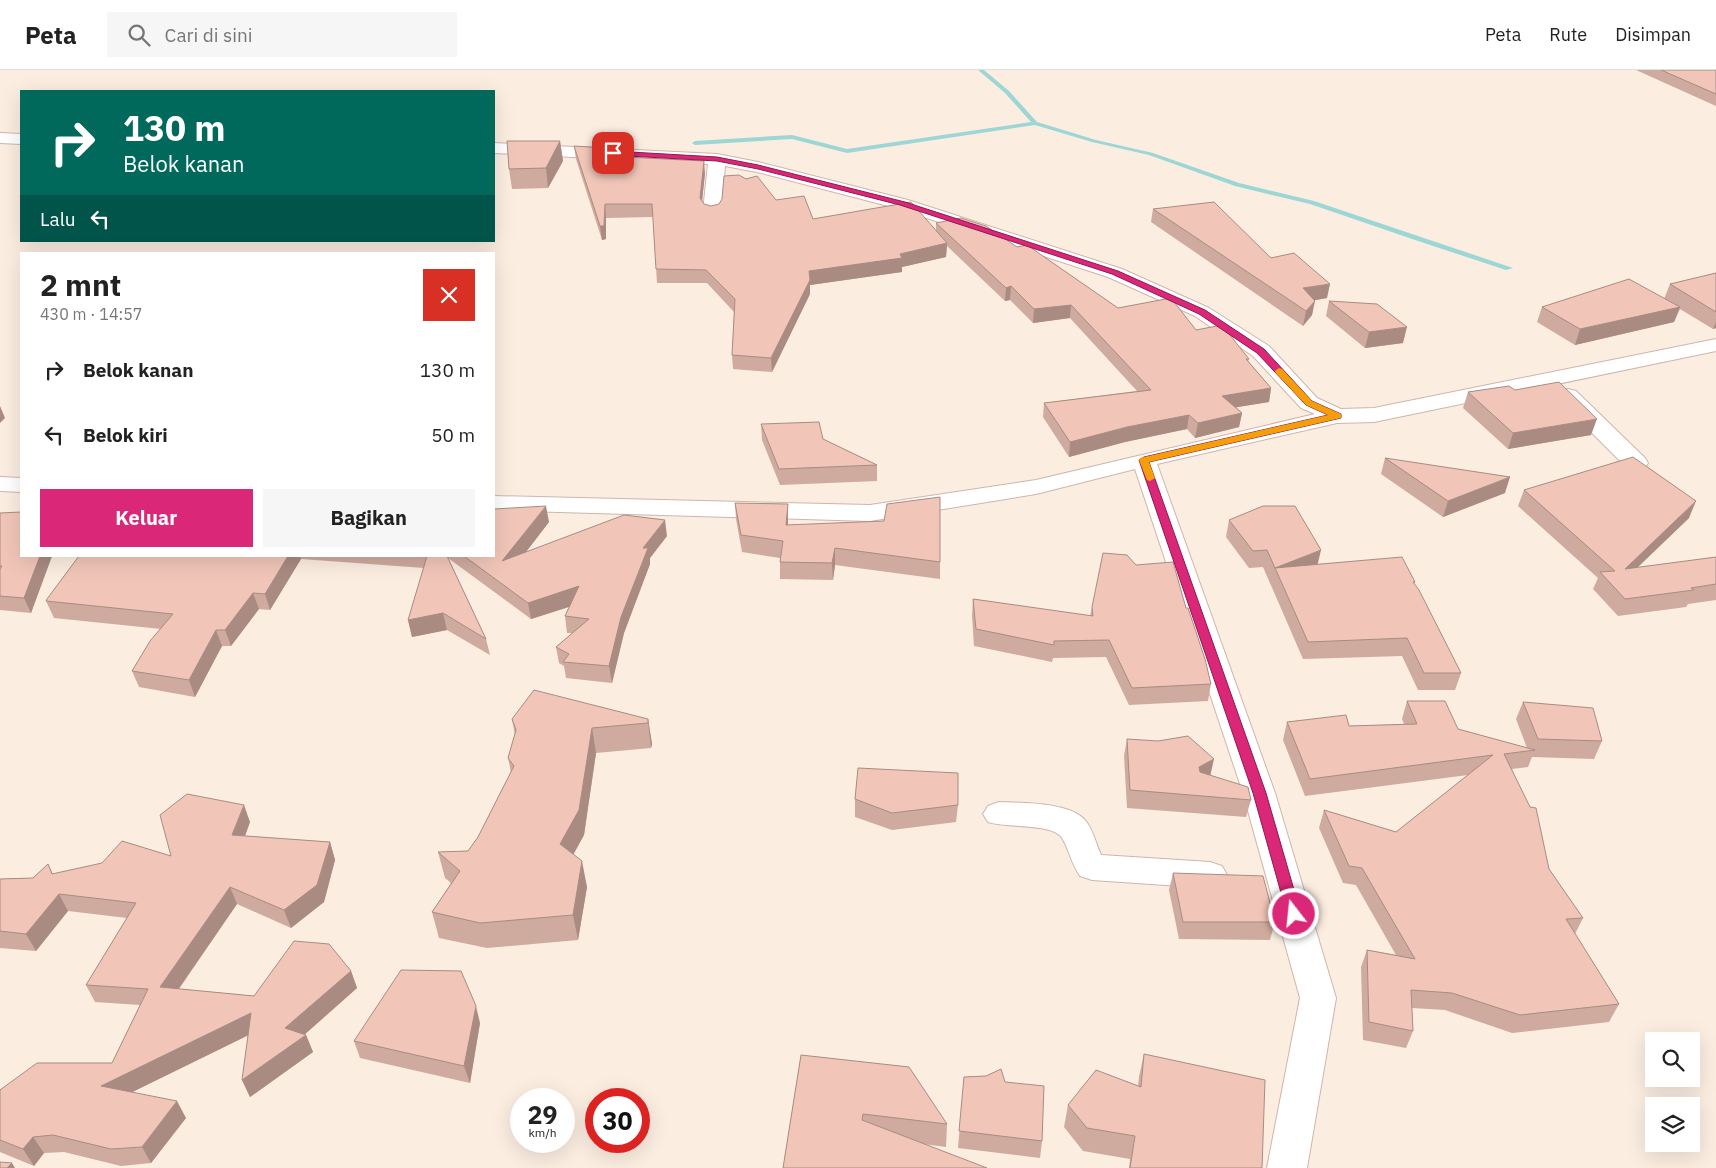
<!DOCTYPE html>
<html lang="id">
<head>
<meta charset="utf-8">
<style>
	body { margin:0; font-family:"IBM Plex Sans",sans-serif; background:#f6f6f6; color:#222; height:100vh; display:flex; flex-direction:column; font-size:19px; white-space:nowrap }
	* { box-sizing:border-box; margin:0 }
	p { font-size:16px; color:#767676 }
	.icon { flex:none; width:28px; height:28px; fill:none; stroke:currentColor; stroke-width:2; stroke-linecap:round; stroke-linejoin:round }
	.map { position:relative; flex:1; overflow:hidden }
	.side { position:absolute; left:20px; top:182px; width:475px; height:305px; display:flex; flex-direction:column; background:#fff; border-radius:0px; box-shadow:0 5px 20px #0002 }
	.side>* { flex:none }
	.top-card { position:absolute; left:20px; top:20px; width:475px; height:152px; border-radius:0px; box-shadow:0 5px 20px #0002; background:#00695c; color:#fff; overflow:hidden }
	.buttons { position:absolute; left:1645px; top:962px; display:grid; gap:10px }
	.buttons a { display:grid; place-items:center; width:55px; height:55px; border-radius:0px; background:#fff; box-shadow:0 5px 20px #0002; font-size:25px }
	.speed { position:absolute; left:510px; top:1018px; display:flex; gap:10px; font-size:25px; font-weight:700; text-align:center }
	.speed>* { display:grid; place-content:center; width:65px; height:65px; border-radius:50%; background:#fff; box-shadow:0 5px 20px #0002; line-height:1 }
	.speed small { font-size:12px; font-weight:400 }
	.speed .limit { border:8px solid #d22; background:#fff; color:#111 }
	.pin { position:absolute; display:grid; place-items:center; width:42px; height:42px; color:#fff; margin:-21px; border-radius:10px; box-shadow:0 2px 8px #0006 }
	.me { position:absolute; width:55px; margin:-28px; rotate:344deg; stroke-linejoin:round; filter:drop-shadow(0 0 4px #0008) }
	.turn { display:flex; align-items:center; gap:18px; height:105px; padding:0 20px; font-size:22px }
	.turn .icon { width:65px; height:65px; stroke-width:2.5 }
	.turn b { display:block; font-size:35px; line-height:42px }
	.then { display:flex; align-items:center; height:48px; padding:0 20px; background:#0003; gap:10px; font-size:19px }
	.round { display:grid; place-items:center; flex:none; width:52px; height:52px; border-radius:0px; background:#f6f6f6 }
	.headline { display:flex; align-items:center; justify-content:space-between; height:85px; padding:0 20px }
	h1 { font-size:30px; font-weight:700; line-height:38px }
	.action { display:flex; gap:10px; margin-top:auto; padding:10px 20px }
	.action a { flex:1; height:58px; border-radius:0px; background:#db2777; color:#fff; font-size:20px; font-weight:700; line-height:58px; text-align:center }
	.action a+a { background:#f6f6f6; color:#222 }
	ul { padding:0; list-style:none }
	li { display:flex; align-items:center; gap:15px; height:65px; padding:0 20px }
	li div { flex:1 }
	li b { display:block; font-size:19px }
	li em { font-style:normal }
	header { display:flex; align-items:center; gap:30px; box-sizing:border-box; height:70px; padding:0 25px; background:#fff; border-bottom:1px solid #e0e0e0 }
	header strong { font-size:24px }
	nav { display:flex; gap:28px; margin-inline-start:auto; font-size:18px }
	.search { width:350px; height:45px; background:#f6f6f6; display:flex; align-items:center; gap:12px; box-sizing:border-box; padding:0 18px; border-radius:0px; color:#767676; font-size:19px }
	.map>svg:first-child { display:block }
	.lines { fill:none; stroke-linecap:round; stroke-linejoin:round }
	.stream { fill:#9cd6d5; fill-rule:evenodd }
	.minor-casing { stroke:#cfb5ab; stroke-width:2 }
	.minor { fill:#fff; fill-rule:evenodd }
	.wall { fill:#cfaa9f }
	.shaded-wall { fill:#a98b82 }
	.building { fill:#f1c6b9; stroke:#a98b82 }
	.route { fill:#db2777; stroke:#8e194d }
	.slow { fill:#f59e0b }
</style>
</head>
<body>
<header>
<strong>Peta</strong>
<div class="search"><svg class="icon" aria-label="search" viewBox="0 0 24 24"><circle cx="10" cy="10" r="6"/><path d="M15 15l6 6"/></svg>Cari di sini</div>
<nav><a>Peta</a><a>Rute</a><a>Disimpan</a></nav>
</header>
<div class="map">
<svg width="1716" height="1098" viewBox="0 0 1716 1098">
	<rect width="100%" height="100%" fill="#fcede1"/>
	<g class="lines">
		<polygon class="stream" points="978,0 984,0 1009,21 1037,52 1096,70 1153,83 1239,113 1314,131 1513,198 1506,200 1418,171 1310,134 1235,116 1149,85 1092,72 1035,55 847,83 792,69 695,75 692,73 695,71 792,65 847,79 1031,52 1005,23"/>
		<g class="minor-casing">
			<g id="minor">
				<polygon points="0,63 21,64 21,74 0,73"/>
				<polygon points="494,73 717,84 758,92 908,130 1122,199 1209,238 1269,276 1317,328 1341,339 1374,338 1716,269 1716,281 1374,352 1337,353 1157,394 1275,723 1336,928 1307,1098 1267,1098 1300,928 1243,723 1135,399 1036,424 870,451 494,440 494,426 870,435 1036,410 1315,344 1301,338 1253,286 1195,246 1108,207 896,138 757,102 725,96 721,141 719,145 712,147 705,145 703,141 708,94 494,83"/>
				<polygon points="1568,319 1576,321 1645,388 1648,393 1645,398 1636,400 1627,398 1560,331 1557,326 1560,321"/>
				<polygon points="0,407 21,408 21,422 0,421"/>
				<path d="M999 732C1021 733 1069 732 1085 750 1093 759 1096 774 1101 785L1210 792 1222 796 1227 805 1222 814 1210 818 1092 810 1080 806C1071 793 1069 779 1062 768 1053 753 1005 758 988 752L983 744 988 736Z"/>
			</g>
		</g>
		<use href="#minor" class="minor"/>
	</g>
	<g class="wall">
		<polygon points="1636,0 1716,0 1716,36"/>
		<polygon points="560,71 563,91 548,118 512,119 509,99"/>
		<polygon points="574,76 606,78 607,86 705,103 702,131 704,134 711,136 776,130 813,149 936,160 936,153 1017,177 1118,238 1196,260 1249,289 1248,291 1271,318 1269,332 1236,337 1242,343 1239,357 1195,368 1187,359 1125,372 1069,387 1043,347 1044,333 1137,321 1070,248 1033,253 1010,230 1005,231 947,176 946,187 902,197 902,202 810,215 810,224 772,302 733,299 732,285 734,242 707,213 657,213 653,147 606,148 606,169 602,170 576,89"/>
		<polygon points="1153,139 1271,188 1327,228 1314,230 1312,245 1303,256 1151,152"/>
		<polygon points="1716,203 1716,258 1713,259 1680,239 1674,252 1575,275 1537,252 1542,237 1664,229 1670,214"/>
		<polygon points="1329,231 1403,273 1365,278 1326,246"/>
		<polygon points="1515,320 1591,365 1508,379 1463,338 1468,322"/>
		<polygon points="761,354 823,369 877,395 877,411 780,415 762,370"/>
		<polygon points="1385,388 1505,423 1443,447 1381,404"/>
		<polygon points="1524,420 1689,448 1637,498 1716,487 1716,530 1688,534 1686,537 1618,546 1593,519 1598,508 1518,436"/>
		<polygon points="735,433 788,434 788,455 940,492 940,509 835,495 833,510 780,509 780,488 742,482 736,449"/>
		<polygon points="0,443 21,486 52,486 31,543 0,540"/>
		<polygon points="1229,450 1318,494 1415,512 1414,514 1461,603 1455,620 1418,620 1402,586 1303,589 1263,497 1249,498 1226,467"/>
		<polygon points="549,452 525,483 667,466 650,488 650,494 624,563 612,613 566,608 564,596 559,593 556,577 572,563 567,563 565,546 569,537 531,549 448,488 486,569 490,585 447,560 412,567 408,550 424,498 301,489 270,540 259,539 231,576 222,576 195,627 139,617 132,601 161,559 54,548 46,531 79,486 494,486"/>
		<polygon points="1136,495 1186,538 1211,614 1208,631 1129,635 1106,587 1053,588 1052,592 974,576 972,546 973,529 1090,546 1092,537"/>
		<polygon points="1407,631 1458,659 1527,678 1516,649 1523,632 1602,671 1594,689 1532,687 1528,697 1512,699 1549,799 1583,848 1575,864 1619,934 1609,952 1512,963 1445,940 1412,938 1413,961 1406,978 1363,970 1361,897 1367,880 1396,885 1356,815 1343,813 1319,758 1324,740 1396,762 1468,705 1305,726 1283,670 1287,652 1349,656 1404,654 1402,649"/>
		<polygon points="512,649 648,649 652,674 651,678 596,683 584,765 573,784 587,817 578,870 487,878 439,868 432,842 451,813 445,808 438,782 468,781 478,767 511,702 508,688 515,665"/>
		<polygon points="1127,669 1210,705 1251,730 1246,747 1127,738 1124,686"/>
		<polygon points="855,729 958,735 956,752 892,760 855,747"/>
		<polygon points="250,752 245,766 330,772 335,790 324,832 291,858 237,834 179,919 254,926 351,901 357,918 304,965 306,965 313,982 250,1027 242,1010 248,965 132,1022 186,1048 151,1093 121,1096 64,1082 44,1083 34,1096 0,1082 0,1020 112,993 140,935 95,932 86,915 127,848 68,841 36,881 0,878 0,809 33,808 48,794 53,804 171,786"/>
		<polygon points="1173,803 1275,852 1270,870 1179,869 1169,820"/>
		<polygon points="480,953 470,1013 360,988 354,971"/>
		<polygon points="1144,984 1262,1098 1129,1098 1130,1089 1083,1081 1064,1057 1068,1035 1138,1016 1139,1007"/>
		<polygon points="801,985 947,1054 946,1077 923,1074 783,1098"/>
		<polygon points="986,1006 1005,1012 1042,1071 1040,1088 958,1078 964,1007"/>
	</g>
	<g class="shaded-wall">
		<polygon points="560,71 563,91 548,118 546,98"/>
		<polygon points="704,91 705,103 701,141 700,128"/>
		<polygon points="605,134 606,148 606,169 602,170 600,156"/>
		<polygon points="947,173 946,187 902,197 902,202 810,215 810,224 772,302 771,288 809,201 900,184"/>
		<polygon points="1330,214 1327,228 1300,233 1303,218"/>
		<polygon points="1011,216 1010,230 1005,231 1006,218"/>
		<polygon points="1315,231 1312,245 1303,256 1306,241"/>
		<polygon points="1071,235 1070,248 1033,253 1034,239"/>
		<polygon points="1680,237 1674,252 1575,275 1580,259"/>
		<polygon points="1716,252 1716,258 1713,259"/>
		<polygon points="1407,257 1403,273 1365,278 1369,262"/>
		<polygon points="1271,318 1269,332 1220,340 1222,326"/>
		<polygon points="0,336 5,348 0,353"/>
		<polygon points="1242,343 1239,357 1195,368 1198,353"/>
		<polygon points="1189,345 1187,359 1125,372 1069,387 1070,372 1127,357"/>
		<polygon points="1597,349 1591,365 1508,379 1513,363"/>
		<polygon points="1510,407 1505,423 1443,447 1448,431"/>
		<polygon points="1696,431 1689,448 1618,516 1625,499"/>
		<polygon points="788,434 788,450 787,471 786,455"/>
		<polygon points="546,436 549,452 506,508 502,491"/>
		<polygon points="665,450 667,466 650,488 650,494 624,563 612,613 609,596 621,547 643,478"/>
		<polygon points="835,478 835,495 833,510 832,493"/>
		<polygon points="1321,480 1317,497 1275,498"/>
		<polygon points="40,486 52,486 31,543 24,528"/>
		<polygon points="288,486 300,486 301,489 270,540 265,524"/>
		<polygon points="579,516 581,533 531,549 528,533"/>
		<polygon points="253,523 259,539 231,576 225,560"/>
		<polygon points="443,543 447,560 412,567 408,550"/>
		<polygon points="216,560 222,576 195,627 189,610"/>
		<polygon points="648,649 652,674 651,678 648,653"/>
		<polygon points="592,658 596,683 584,765 565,800 560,774"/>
		<polygon points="1214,689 1210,707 1196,714 1199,697"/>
		<polygon points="244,735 250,752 239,782 232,765"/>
		<polygon points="330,772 335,790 324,832 291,858 284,840"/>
		<polygon points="582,791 587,817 578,870 573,845"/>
		<polygon points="230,817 237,834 168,934 160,917"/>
		<polygon points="59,824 68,841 36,881 26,864"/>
		<polygon points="351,901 357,918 295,973 306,965 313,982 250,1027 242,1010 285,958"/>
		<polygon points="476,936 480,953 470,1013 464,996"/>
		<polygon points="251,943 259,960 110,1033 101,1016"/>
		<polygon points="177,1031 186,1048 151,1093 142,1077"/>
		<polygon points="33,1067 44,1083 34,1096 23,1079"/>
		<polygon points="12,1093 15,1098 7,1098"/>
	</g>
	<g class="building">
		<polygon points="1661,0 1716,0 1716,24"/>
		<polygon points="507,71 560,71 546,98 509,99"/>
		<polygon points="574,76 606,78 606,86 704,91 700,128 704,134 711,136 719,134 722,129 724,106 739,105 746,109 757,106 776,130 804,126 813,149 911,132 947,173 900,184 902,188 809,201 810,210 771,288 732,285 735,229 706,200 656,199 652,134 605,134 604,156 600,156"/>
		<polygon points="1214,132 1271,188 1294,183 1330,214 1303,218 1315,231 1306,241 1153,139"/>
		<polygon points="961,148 986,156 1017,177 1027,175 1118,238 1171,228 1196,260 1222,255 1249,289 1246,289 1271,318 1222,326 1242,343 1198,353 1189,345 1127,357 1070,372 1044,333 1151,320 1071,235 1034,239 1011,216 1006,218 936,153"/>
		<polygon points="1716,203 1716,242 1670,214"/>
		<polygon points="1629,209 1680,237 1580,259 1542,237"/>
		<polygon points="1329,231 1377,234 1407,257 1369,262"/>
		<polygon points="1559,312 1597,349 1513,363 1468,322 1509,316 1515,320"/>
		<polygon points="819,352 823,369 877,395 779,399 761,354"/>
		<polygon points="1633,387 1696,431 1625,499 1716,487 1716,514 1691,518 1694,520 1625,529 1600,502 1615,501 1524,420"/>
		<polygon points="1385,388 1510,407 1448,431"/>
		<polygon points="940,427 940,492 835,478 832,493 780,492 783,471 741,465 735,433 788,434 786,455 884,451 887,434"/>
		<polygon points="546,436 502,491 624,445 665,450 643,478 648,478 621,547 609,596 563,592 569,584 556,577 589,549 565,546 579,516 528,533 464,486 494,486 494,439"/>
		<polygon points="1263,436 1295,436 1321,480 1275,498 1402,487 1415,512 1413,512 1419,520 1461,603 1424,603 1407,568 1308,572 1267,480 1253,481 1229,450"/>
		<polygon points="21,442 21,486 40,486 24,528 0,526 0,499 2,496 0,496 0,443"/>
		<polygon points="1103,483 1127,485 1136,495 1173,492 1186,538 1188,538 1205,589 1211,614 1132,618 1109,570 1054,571 1054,575 976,559 973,529 1093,546 1092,537"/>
		<polygon points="79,486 288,486 265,524 253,523 225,560 216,560 189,610 132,601 150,571 173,544 46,531 47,529"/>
		<polygon points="427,486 447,486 486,569 443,543 408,550"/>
		<polygon points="534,620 648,649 648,653 592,658 579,740 560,774 582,791 573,845 480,853 432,842 460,801 438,782 468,781 478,767 514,696 508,688 516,660 512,649"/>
		<polygon points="1407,631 1445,631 1458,659 1535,680 1504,684 1530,737 1536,738 1549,799 1583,848 1566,849 1619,934 1520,945 1452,923 1411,920 1413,961 1369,952 1367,880 1415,889 1362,798 1349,796 1324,740 1396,762 1493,685 1310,709 1287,652 1346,645 1349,656 1417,654"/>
		<polygon points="1523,632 1593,638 1602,671 1538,669"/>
		<polygon points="1188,666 1214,689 1199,697 1200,702 1248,717 1251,730 1130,720 1127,669 1158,671"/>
		<polygon points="858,698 958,703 958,735 892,743 855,729"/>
		<polygon points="187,724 244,735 232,765 330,772 317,815 284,840 230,817 160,917 254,926 294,871 329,874 351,901 285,958 306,965 242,1010 251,943 101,1016 177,1031 142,1077 111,1079 53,1065 33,1067 23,1079 0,1070 0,1020 37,993 112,993 148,919 86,915 136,833 59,824 26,864 0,861 0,809 33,808 48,794 52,804 102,793 122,771 171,786 160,745"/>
		<polygon points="1173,803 1263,806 1275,852 1183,852"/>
		<polygon points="401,900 461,901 476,936 464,996 354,971"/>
		<polygon points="1144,984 1265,1010 1262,1098 1130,1098 1135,1066 1087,1058 1068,1035 1096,1000 1141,1017"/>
		<polygon points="801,985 909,997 947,1054 863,1044 862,1050 987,1098 783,1098"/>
		<polygon points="1001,999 1005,1012 1044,1016 1042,1071 959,1061 964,1007 986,1006"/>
		<polygon points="0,1092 12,1093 7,1098 0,1098"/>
	</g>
	<polygon class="route" points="613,81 717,87 758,95 905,132 1118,201 1205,240 1264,279 1312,331 1341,344 1341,348 1149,392 1266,723 1301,844 1299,848 1294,849 1289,848 1287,844 1253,723 1139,390 1144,387 1328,345 1306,335 1257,283 1199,244 1112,204 900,135 758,99 717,91 610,85 609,83"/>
	<polygon class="slow" points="1279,298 1282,299 1312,331 1341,344 1341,348 1149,392 1155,408 1150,411 1147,410 1139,390 1140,388 1328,345 1306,335 1276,303 1275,301"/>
</svg>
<div class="buttons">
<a><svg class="icon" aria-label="search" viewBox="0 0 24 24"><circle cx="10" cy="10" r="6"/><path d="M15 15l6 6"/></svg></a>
<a><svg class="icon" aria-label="layers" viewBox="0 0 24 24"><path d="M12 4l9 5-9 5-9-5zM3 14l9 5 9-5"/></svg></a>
</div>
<div class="speed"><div>29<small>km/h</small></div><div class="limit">30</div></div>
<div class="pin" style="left:613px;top:83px;background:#d93025"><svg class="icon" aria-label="arrive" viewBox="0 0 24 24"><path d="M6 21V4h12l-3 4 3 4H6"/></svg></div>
<svg class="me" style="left:1294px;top:844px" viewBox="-20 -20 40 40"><circle r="17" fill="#db2777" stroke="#fff" stroke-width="3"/><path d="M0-11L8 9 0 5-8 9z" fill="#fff"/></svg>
<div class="top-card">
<div class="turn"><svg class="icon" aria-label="right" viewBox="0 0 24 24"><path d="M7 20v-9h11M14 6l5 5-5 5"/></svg><div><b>130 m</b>Belok kanan</div></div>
<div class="then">Lalu<svg class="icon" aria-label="left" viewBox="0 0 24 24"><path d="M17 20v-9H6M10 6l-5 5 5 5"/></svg></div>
</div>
<section class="side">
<div class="headline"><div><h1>2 mnt</h1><p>430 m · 14:57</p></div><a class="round" style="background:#d93025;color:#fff"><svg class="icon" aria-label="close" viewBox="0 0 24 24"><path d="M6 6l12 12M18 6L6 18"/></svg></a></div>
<ul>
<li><svg class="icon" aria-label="right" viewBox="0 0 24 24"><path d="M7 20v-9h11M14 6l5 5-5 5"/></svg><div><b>Belok kanan</b></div><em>130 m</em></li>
<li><svg class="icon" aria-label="left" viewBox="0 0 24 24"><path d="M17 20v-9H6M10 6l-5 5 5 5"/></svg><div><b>Belok kiri</b></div><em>50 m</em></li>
</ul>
<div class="action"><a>Keluar</a><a>Bagikan</a></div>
</section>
</div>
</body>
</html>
